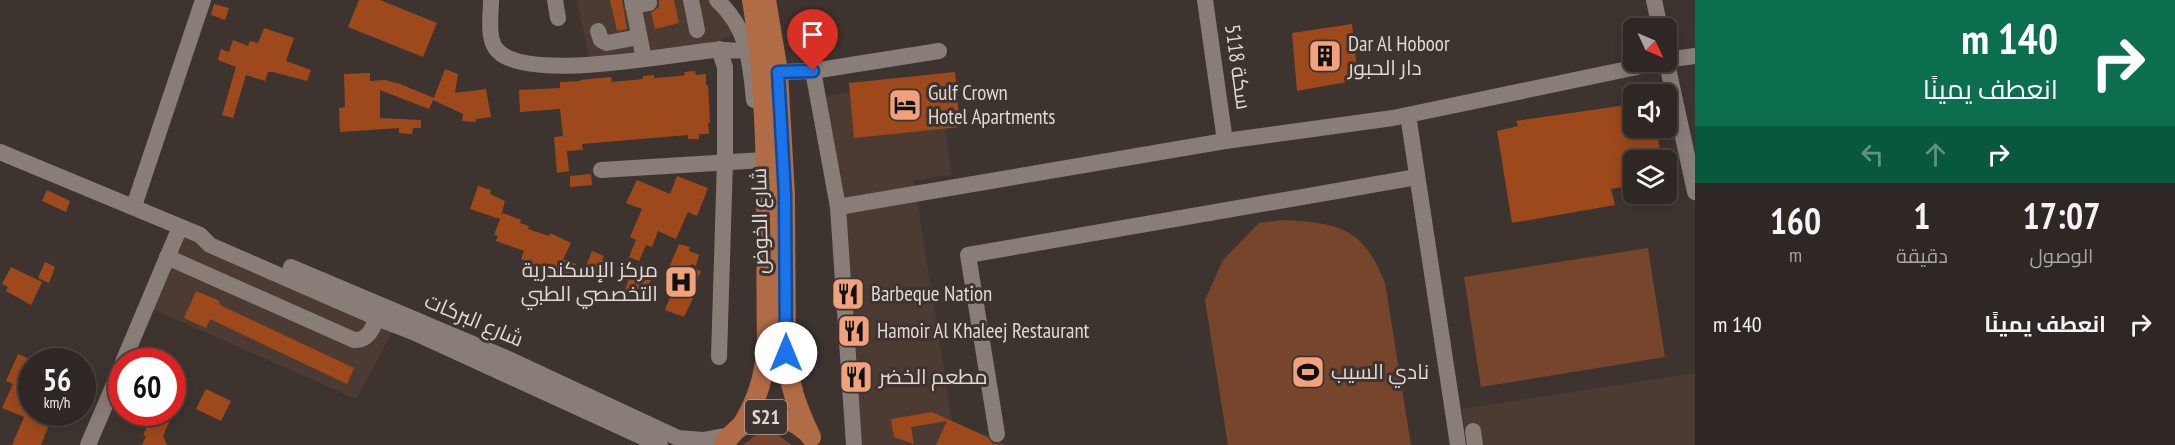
<!DOCTYPE html>
<html lang="ar">
<head>
<meta charset="utf-8">
<style>
	body { margin:0; font-family:"PT Sans Narrow",Cairo,sans-serif; background:#3a3330; color:#f1f3f6; direction:rtl; height:100vh; display:flex; flex-direction:column; font-size:22px; white-space:nowrap }
	* { box-sizing:border-box; margin:0 }
	p { font-size:20px; color:#a7a5a6 }
	.icon { flex:none; width:33px; height:33px; fill:none; stroke:currentColor; stroke-width:2; stroke-linecap:round; stroke-linejoin:round }
	.map { position:relative; flex:1; overflow:hidden; direction:ltr }
	.side { display:flex; flex-direction:column; background:#2e2723; width:480px }
	.side>* { flex:none }
	.guide { background:#0b6e4f; color:#fff; overflow:hidden }
	.needle { width:39px; rotate:134deg }
	.tools { position:absolute; left:1623px; top:18px; display:grid; gap:12px }
	.tools a { display:grid; place-items:center; width:54px; height:54px; border-radius:9px; background:#2e2723; box-shadow:0 3px 15px #0003,0 0 0 2px #494441; font-size:30px }
	.speed { position:absolute; left:18px; top:348px; display:flex; gap:12px; font-size:30px; font-weight:700; text-align:center }
	.speed>* { display:grid; place-content:center; width:78px; height:78px; border-radius:50%; background:#2e2723; box-shadow:0 3px 15px #0003,0 0 0 2px #494441; line-height:1 }
	.speed small { font-size:15px; font-weight:400 }
	.speed .limit { border:9px solid #d22; background:#fff; color:#111 }
	.pin { position:absolute; display:grid; place-items:center; width:51px; height:51px; color:#fff; margin:-62px -26px; border-radius:50% 50% 50% 0; rotate:-45deg; box-shadow:0 0 6px #0007 }
	.pin .icon { rotate:45deg }
	.me { position:absolute; width:66px; margin:-33px; rotate:0deg; stroke-linejoin:round; filter:drop-shadow(0 0 4px #0008) }
	.turn { display:flex; align-items:center; gap:21px; height:126px; padding:0 18px; font-size:27px }
	.turn .icon { width:78px; height:78px; stroke-width:2.5 }
	.turn b { display:block; font-size:42px; line-height:51px }
	.lanes { display:flex; align-items:center; height:57px; padding:0 18px; background:#0003; justify-content:center; gap:30px; direction:ltr }
	.lanes .off { opacity:.35 }
	.eta { display:flex; justify-content:space-evenly; align-items:center; height:102px; text-align:center }
	.eta b { font-size:36px; font-weight:600; line-height:42px }
	ul { padding:0; list-style:none }
	li { display:flex; align-items:center; gap:18px; height:78px; padding:0 18px }
	li div { flex:1 }
	li b { display:block; font-size:22px }
	li em { font-style:normal }
	main { display:flex; flex:1; min-height:0 }
	.map>svg:first-child { display:block }
	.built { fill:#4c3b33 }
	.green { fill:#77452c }
	.building { fill:#9e491c }
	.lines { fill:none; stroke-linecap:round; stroke-linejoin:round }
	.minor { stroke:#897d77; stroke-width:16 }
	.major { stroke:#b16c46; stroke-width:20 }
	.route-casing { stroke:#114b97; stroke-width:15 }
	.route { stroke:#1a73e8; stroke-width:10 }
	.labels { text-anchor:middle; stroke-width:6; stroke-linejoin:round; paint-order:stroke }
	.shield { fill:#3e342f; stroke:#afa7a3; stroke-width:1.5 }
	.shield-label { font-size:20px; font-weight:bold; fill:#dfd8d5 }
	.poi-label { font-size:21px; fill:#dfd8d5; stroke:#3e342f; text-anchor:start }
	.street-label { font-size:21px; fill:#dfd8d5; stroke:#3e342f }
</style>
</head>
<body>
<main>
<section class="side">
<div class="guide">
<div class="turn"><svg class="icon" aria-label="right" viewBox="0 0 24 24"><path d="M7 20v-9h11M14 6l5 5-5 5"/></svg><div><b>140 m</b>انعطف يمينًا</div></div>
<div class="lanes"><svg class="icon off" aria-label="left" viewBox="0 0 24 24"><path d="M17 20v-9H6M10 6l-5 5 5 5"/></svg><svg class="icon off" aria-label="ahead" viewBox="0 0 24 24"><path d="M12 20V5M6 11l6-6 6 6"/></svg><svg class="icon" aria-label="right" viewBox="0 0 24 24"><path d="M7 20v-9h11M14 6l5 5-5 5"/></svg></div>
</div>
<div class="eta">
<div><b>17:07</b><p>الوصول</p></div>
<div><b>1</b><p>دقيقة</p></div>
<div><b>160</b><p>m</p></div>
</div>
<ul>
<li><svg class="icon" aria-label="right" viewBox="0 0 24 24"><path d="M7 20v-9h11M14 6l5 5-5 5"/></svg><div><b>انعطف يمينًا</b></div><em>140 m</em></li>
</ul>
</section>
<div class="map">
<svg width="1695" height="445" viewBox="0 0 1695 445">
	<rect width="100%" height="100%" fill="#3e342f"/>
	<g class="built">
		<polygon points="577,0 728,0 746,30 714,42 649,52 589,57"/>
		<polygon points="938,81 952,175 914,180 952,421 1009,445 854,445 838,207 818,97"/>
		<polygon points="180,227 399,319 356,399 146,306"/>
		<polygon points="1695,373 1695,445 1467,445 1462,409"/>
	</g>
	<g class="green">
		<path d="M1284 220C1340 223 1363 228 1385 283L1411 445H1228L1205 300 1223 260 1259 223Z"/>
		<polygon points="1648,248 1665,357 1481,387 1464,277"/>
		<polygon points="767,433 778,435 792,445 743,445 756,435"/>
	</g>
	<g class="building">
		<polygon points="359,0 380,0 437,23 423,57 348,27"/>
		<polygon points="610,0 622,0 627,29 617,31"/>
		<polygon points="659,0 674,0 679,23 655,29 651,13 659,7"/>
		<polygon points="214,4 229,8 225,20 211,15"/>
		<polygon points="1352,24 1358,80 1297,91 1292,33"/>
		<polygon points="264,28 294,38 286,61 311,70 307,81 273,72 268,72 265,81 246,75 233,118 222,115 236,67 218,60 221,49 229,52 233,40 248,46 250,41 258,43"/>
		<polygon points="445,69 458,74 455,93 486,89 491,117 476,119 476,122 462,121 463,114 433,100 429,109 380,90 380,118 421,120 421,128 413,128 412,134 399,133 399,128 340,132 339,108 345,107 344,74 370,73 370,81 385,80 400,84 434,98"/>
		<polygon points="695,71 696,75 706,74 706,85 708,85 710,123 708,123 709,134 699,134 699,139 688,139 688,135 582,144 583,150 567,151 569,171 557,173 554,137 563,136 560,109 520,112 519,90 560,88 560,82 580,81 580,80 611,77 612,82 643,79 643,76 654,75 654,78 681,76 685,75 684,72"/>
		<polygon points="955,72 960,127 854,138 849,83"/>
		<polygon points="1634,104 1634,128 1656,128 1662,160 1634,160 1634,185 1611,189 1615,205 1512,223 1497,131 1518,126 1516,121"/>
		<polygon points="591,174 592,185 570,187 570,176"/>
		<polygon points="677,176 708,188 697,216 688,212 676,239 658,231 652,247 646,245 639,261 629,257 636,240 630,237 642,209 626,203 637,180 670,194"/>
		<polygon points="478,186 491,190 490,194 505,201 501,216 503,213 521,220 520,223 529,226 528,229 549,236 550,233 571,243 563,259 576,264 569,281 521,259 524,251 496,241 498,236 494,235 500,219 470,209"/>
		<polygon points="47,190 70,201 66,212 42,201"/>
		<polygon points="679,244 690,247 689,251 699,255 696,266 691,264 690,267 701,271 697,280 668,270"/>
		<polygon points="592,251 604,256 602,260 611,263 603,282 583,274"/>
		<polygon points="45,262 55,267 49,283 38,278"/>
		<polygon points="11,267 42,282 31,305 6,291 8,287 2,284"/>
		<polygon points="633,269 645,273 643,277 651,280 642,299 624,292"/>
		<polygon points="674,287 686,292 685,295 693,298 684,317 665,310"/>
		<polygon points="196,291 220,301 219,304 224,307 354,368 347,384 210,319 206,328 184,318"/>
		<polygon points="18,354 32,360 32,412 39,412 52,418 41,445 12,445 24,417 2,408 13,384 6,381"/>
		<polygon points="172,370 186,378 172,407"/>
		<polygon points="206,389 231,401 221,421 196,409"/>
		<polygon points="932,412 987,437 993,444 1005,445 936,445 947,421 911,427 914,444 894,437 891,419"/>
		<polygon points="153,413 170,420 163,436 167,445 142,445 146,436 143,435"/>
	</g>
	<g class="lines">
		<g class="minor">
			<path d="M491 0C491 16 486 41 499 52 532 82 671 54 715 50 726 49 736 52 747 50"/>
			<polyline points="555,0 558,18"/>
			<polyline points="632,0 644,59"/>
			<polyline points="691,0 697,30"/>
			<path d="M717 0C748 29 750 59 754 100"/>
			<polyline points="1205,0 1225,141"/>
			<polyline points="1654,0 1660,28"/>
			<polyline points="633,6 649,3"/>
			<polyline points="598,31 601,40 607,43 639,37"/>
			<polyline points="719,49 725,67 725,161 719,357"/>
			<polyline points="1666,59 1695,192"/>
			<polyline points="1666,60 1695,56"/>
			<polyline points="813,71 838,207 854,445"/>
			<polyline points="778,72 813,71 939,51"/>
			<polyline points="1408,115 1458,445"/>
			<polyline points="0,152 200,235 210,245 377,318 413,332 660,445"/>
			<polyline points="601,170 764,160"/>
			<polyline points="134,206 203,0"/>
			<polyline points="838,207 1225,141 1393,118 1661,62"/>
			<path d="M167 257 354 340C369 341 373 327 378 316L385 314"/>
			<polyline points="291,267 504,357 678,438 703,440 730,435"/>
			<polyline points="123,362 180,227"/>
			<polyline points="1473,431 1475,445"/>
			<polyline points="997,434 968,255 1417,177"/>
			<polyline points="88,445 122,366"/>
		</g>
		<g class="major">
			<path d="M766 0 778 72 785 195 786 353C790 388 796 405 811 437"/>
			<path d="M742 425C758 399 764 376 767 347 765 232 771 114 752 0"/>
			<path d="M724 445C745 411 782 408 810 435"/>
		</g>
	</g>
	<g class="lines">
		<g class="route-casing">
			<polyline id="route" points="786,353 785,195 778,72 813,71"/>
		</g>
		<use href="#route" class="route"/>
	</g>
	<defs>
		<g id="building-square" transform="scale(1.725)"><rect x="-9" y="-9" width="18" height="18" rx="4" fill="#f1a17c" stroke="#3e342f"/><path d="M-4-6H4V6H1V3H-1V6H-4ZM-2.5-4.3h1.7v1.8h-1.7ZM.8-4.3h1.7v1.8H.8ZM-2.5-1h1.7V.8h-1.7ZM.8-1h1.7V.8H.8Z" fill="#111"/></g>
		<g id="hotel-square" transform="scale(1.725)"><rect x="-9" y="-9" width="18" height="18" rx="4" fill="#f1a17c" stroke="#3e342f"/><path d="M-6-4.5h1.5V1H6V5H4.5V3h-9V5H-6ZM-4 0a1.8 1.8 0 1 1 3.6 0ZM.5 0V-2.5h3Q6-2.5 6 0Z" fill="#111"/></g>
		<g id="hospital-square" transform="scale(1.725)"><rect x="-9" y="-9" width="18" height="18" rx="4" fill="#f1a17c" stroke="#3e342f"/><path d="M-5-5h3v3.5h4V-5h3V5h-3V1.5h-4V5h-3Z" fill="#111"/></g>
		<g id="restaurant-square" transform="scale(1.725)"><rect x="-9" y="-9" width="18" height="18" rx="4" fill="#f1a17c" stroke="#3e342f"/><path d="M-5-6h1v4h1v-4h1v4h1v-4h1v5L-1.5 .5V6h-2V.5L-5-1ZM5-6V6H3V1.5H1.5Q1.5-4 5-6Z" fill="#111"/></g>
		<g id="stadium-square" transform="scale(1.725)"><rect x="-9" y="-9" width="18" height="18" rx="4" fill="#f1a17c" stroke="#3e342f"/><path d="M0-5a6.5 5 0 1 0 0 10a6.5 5 0 1 0 0-10ZM-3.5-1.8h7v3.6h-7Z" fill="#111"/></g>
	</defs>
	<g fill-rule="evenodd">
		<use href="#building-square" x="1325" y="56"/>
		<use href="#hotel-square" x="905" y="105"/>
		<use href="#hospital-square" x="681" y="282"/>
		<use href="#restaurant-square" x="848" y="294"/>
		<use href="#restaurant-square" x="854" y="331"/>
		<use href="#stadium-square" x="1308" y="372"/>
		<use href="#restaurant-square" x="856" y="377"/>
	</g>
	<g class="labels">
		<rect class="shield" x="745" y="400" width="42" height="34" rx="4.5"/>
		<g class="shield-label">
			<text x="766" y="424">S21</text>
		</g>
		<g class="poi-label">
			<text x="1348" y="51">Dar Al Hoboor<tspan x="1348" dy="24">دار الحبور</tspan></text>
			<text x="928" y="100">Gulf Crown<tspan x="928" dy="24">Hotel Apartments</tspan></text>
			<text x="658" y="277" text-anchor="end">مركز الإسكندرية<tspan x="658" dy="24">التخصصي الطبي</tspan></text>
			<text x="871" y="301">Barbeque Nation</text>
			<text x="877" y="338">Hamoir Al Khaleej Restaurant</text>
			<text x="1331" y="379">نادي السيب</text>
			<text x="879" y="384">مطعم الخضر</text>
		</g>
		<g class="street-label">
			<text transform="translate(1238 67) rotate(82)" y="7">سكة 5118</text>
			<text transform="translate(760 221) rotate(-91)" y="7">شارع الخوض</text>
			<text transform="translate(474 320) rotate(23)" y="7">شارع البركات</text>
		</g>
	</g>
</svg>
<div class="tools">
<a><svg class="needle" viewBox="-14 -14 28 28"><path d="M0-13l5 13h-10z" fill="#e53935"/><path d="M0 13l5-13h-10z" fill="#a7a5a6"/></svg></a>
<a><svg class="icon" aria-label="sound" viewBox="0 0 24 24"><path d="M4 9h4l5-4v14l-5-4H4zM17 9q2 3 0 6"/></svg></a>
<a><svg class="icon" aria-label="layers" viewBox="0 0 24 24"><path d="M12 4l9 5-9 5-9-5zM3 14l9 5 9-5"/></svg></a>
</div>
<div class="speed"><div>56<small>km/h</small></div><div class="limit">60</div></div>
<div class="pin" style="left:813px;top:71px;background:#d93025"><svg class="icon" aria-label="arrive" viewBox="0 0 24 24"><path d="M6 21V4h12l-3 4 3 4H6"/></svg></div>
<svg class="me" style="left:786px;top:353px" viewBox="-20 -20 40 40"><circle r="19" fill="#fff"/><path d="M0-13L10 11 0 6-10 11z" fill="#1a73e8"/></svg>
</div>
</main>
</body>
</html>
